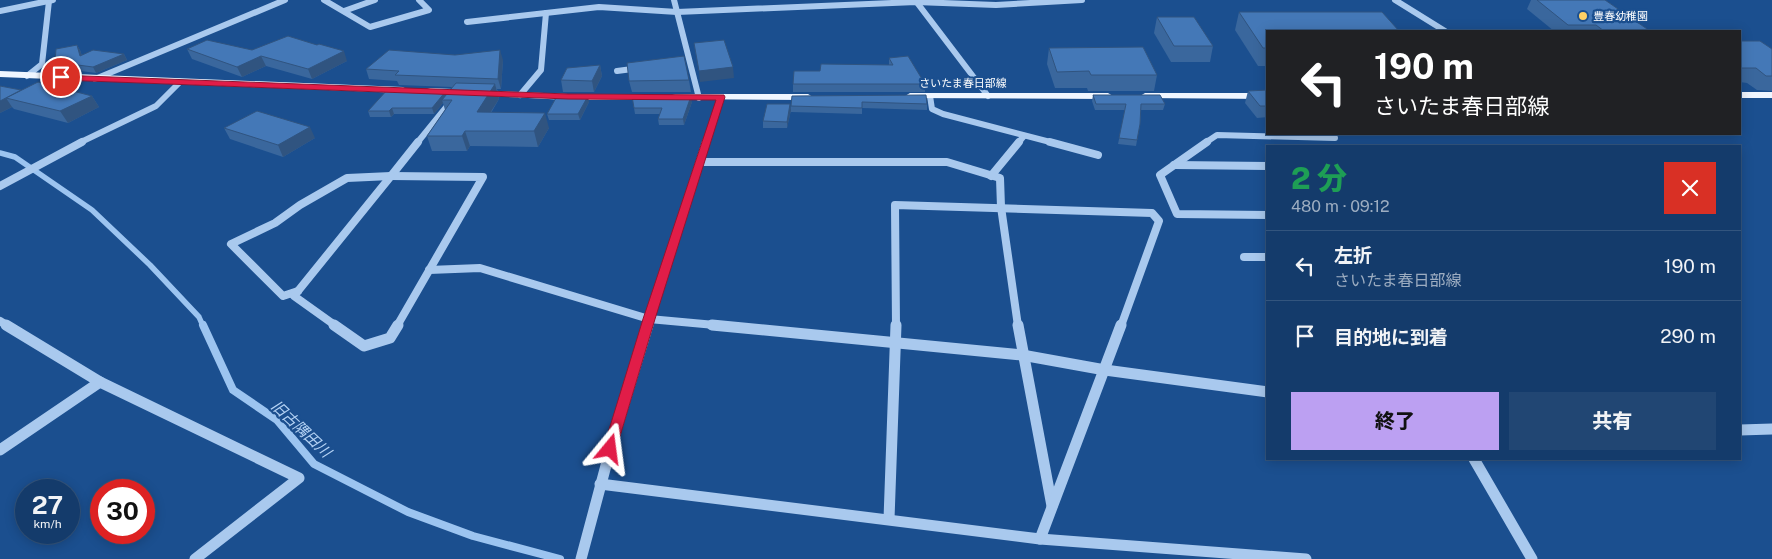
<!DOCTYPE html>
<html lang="ja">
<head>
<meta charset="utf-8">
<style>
	body { margin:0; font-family:"Public Sans","Noto Sans JP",sans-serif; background:#214673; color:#f1f3f6; height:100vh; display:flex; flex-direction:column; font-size:19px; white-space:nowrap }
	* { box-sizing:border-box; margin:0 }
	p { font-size:16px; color:#9dadc1 }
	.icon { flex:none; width:28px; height:28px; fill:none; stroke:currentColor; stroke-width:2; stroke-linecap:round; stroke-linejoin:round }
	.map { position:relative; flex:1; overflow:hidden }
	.side { position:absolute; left:1266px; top:145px; width:475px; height:315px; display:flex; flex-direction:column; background:#143b6b; border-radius:0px; box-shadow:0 2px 12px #0003,0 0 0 1px #33557e }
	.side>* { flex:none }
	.guide { position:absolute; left:1266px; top:30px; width:475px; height:105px; border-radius:0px; box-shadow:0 2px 12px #0003,0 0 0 1px #33557e; background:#202124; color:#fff; overflow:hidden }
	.speed { position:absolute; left:15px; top:479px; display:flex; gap:10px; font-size:25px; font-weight:700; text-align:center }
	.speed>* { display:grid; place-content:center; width:65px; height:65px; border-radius:50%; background:#143b6b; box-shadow:0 2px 12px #0003,0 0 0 1px #33557e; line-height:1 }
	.speed small { font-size:12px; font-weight:400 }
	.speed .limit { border:8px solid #d22; background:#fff; color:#111 }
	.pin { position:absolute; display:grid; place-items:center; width:42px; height:42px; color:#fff; margin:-21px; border:2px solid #fff; border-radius:50%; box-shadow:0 1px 5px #0007 }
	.me { position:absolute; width:55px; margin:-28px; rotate:16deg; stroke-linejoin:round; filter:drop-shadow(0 0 4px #0008) }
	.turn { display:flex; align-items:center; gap:18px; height:105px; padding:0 25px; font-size:22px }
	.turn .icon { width:65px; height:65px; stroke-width:2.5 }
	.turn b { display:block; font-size:35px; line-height:42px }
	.round { display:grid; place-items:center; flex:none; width:52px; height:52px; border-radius:0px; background:#214673 }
	.summary { display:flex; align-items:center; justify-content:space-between; height:85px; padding:0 25px }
	h1 { font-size:30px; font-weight:800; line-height:38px; color:#1e9e55 }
	.primary-button { display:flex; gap:10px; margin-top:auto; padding:10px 25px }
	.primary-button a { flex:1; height:58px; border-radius:0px; background:#bca0f2; color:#111; font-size:20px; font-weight:800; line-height:58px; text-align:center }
	.primary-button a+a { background:#214673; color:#f1f3f6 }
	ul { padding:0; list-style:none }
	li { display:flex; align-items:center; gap:15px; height:70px; padding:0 25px; border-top:1px solid #33557e }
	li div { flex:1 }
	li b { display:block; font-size:19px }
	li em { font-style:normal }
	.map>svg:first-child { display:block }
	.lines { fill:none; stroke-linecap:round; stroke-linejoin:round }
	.stream-far1 { stroke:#9cc4f0; stroke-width:5.5 }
	.stream { stroke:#9cc4f0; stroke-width:8 }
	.minor-far2 { stroke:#a9c9ee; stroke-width:6 }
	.minor-far1 { stroke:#a9c9ee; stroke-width:8 }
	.minor { stroke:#a9c9ee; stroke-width:11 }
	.major { fill:#f0f6ff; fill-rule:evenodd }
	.wall { fill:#3a679d }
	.shaded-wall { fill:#305480 }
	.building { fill:#4478b7; stroke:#305480 }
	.route { fill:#e11d48; stroke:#92132f }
	.poi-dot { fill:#ffd166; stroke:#1b4f8f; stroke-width:2 }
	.labels { text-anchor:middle; stroke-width:4.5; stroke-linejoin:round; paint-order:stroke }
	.far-poi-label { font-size:11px; fill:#fff; stroke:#1b4f8f; text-anchor:start }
	.far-street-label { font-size:11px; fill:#fff; stroke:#1b4f8f }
	.water-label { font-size:15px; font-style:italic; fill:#b5d3f5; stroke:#1b4f8f }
</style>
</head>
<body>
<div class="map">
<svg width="1772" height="559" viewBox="0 0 1772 559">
	<rect width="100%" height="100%" fill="#1b4f8f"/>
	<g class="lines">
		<polyline class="stream-far1" points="0,153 15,157 92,210 150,265 199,317 203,326"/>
		<polyline class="stream" points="203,325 233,390 277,420 314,464 408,512 473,536 560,559"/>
		<g class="minor-far2">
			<polyline points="324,0 370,27 429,10 419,0"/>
			<polyline points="674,0 699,98"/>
			<polyline points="915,0 988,96"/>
			<polyline points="1395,0 1445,31"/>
			<polyline points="0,11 53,0"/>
			<polyline points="344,11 375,0"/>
			<polyline points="467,22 599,7 677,12 916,2 996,5 1082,0"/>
			<polyline points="617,71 640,68"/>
			<polyline points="27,76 42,64 49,1"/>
			<polyline points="95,79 285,0"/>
			<polyline points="520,95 541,70 546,13"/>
			<polyline points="930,96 932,109 943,114 1054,143"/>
			<polyline points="79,143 156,106 180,82"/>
			<polyline points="417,143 452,100"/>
			<polyline points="706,143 721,97"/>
			<polyline points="1018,143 1024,136"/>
			<polyline points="1205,143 1217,135 1335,138"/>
		</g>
		<g class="minor-far1">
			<polyline points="1050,142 1098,155"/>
			<polyline points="1207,142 1160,175 1177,214 1268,215"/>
			<polyline points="700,162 947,162 1000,178 1001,207 1018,326"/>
			<polyline points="1174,165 1268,166"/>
			<polyline points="391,176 418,142"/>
			<polyline points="391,176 483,177 397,326"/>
			<polyline points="991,176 1019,142"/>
			<polyline points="0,186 82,142"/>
			<polyline points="1244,257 1268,257"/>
			<polyline points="429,270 480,268 649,319 726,326"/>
			<polyline points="298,291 283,296 231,244 275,223 300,205 347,178 391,176"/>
			<polyline points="0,321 8,326"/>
			<polyline points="336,326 294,296 391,176"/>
			<polyline points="647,326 706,142"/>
			<polyline points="896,326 895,205 1152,213 1159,221 1121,326"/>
		</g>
		<g class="minor">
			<polyline points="6,325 100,382 299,478 195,559"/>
			<polyline points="334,325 364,346 390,338 398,325"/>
			<polyline points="712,325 1022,355 1105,370 1268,392"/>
			<polyline points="1018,325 1052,506"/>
			<polyline points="1740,430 1772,429"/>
			<polyline points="0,450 100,382"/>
			<polyline points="1474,459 1532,559"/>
			<polyline points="600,484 1040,539 1306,559"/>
			<polyline points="889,519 896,325"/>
			<polyline points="1040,539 1121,325"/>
			<polyline points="581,559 612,443 648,325"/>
		</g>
		<g class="major">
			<polygon points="0,71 403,87 408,90 403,93 0,77"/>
			<polygon points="430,88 568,94 648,94 653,97 648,100 568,100 427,93 427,89"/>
			<rect x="1740" y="92" width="32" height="6"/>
			<polygon points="910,93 1108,93 1113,96 1108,99 907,98 905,96"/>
			<polygon points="1145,93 1268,93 1268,99 1142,98 1140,96"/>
			<polygon points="675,94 808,94 813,97 808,100 672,99 672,95"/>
		</g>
	</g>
	<g class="wall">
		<polygon points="1531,0 1605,0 1650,31 1554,31 1527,9"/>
		<polygon points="1239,12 1268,31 1268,66 1258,66 1235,30"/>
		<polygon points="1157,17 1213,46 1210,62 1171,62 1154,33"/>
		<polygon points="1740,41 1772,49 1772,91 1757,90 1747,83 1740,82"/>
		<polygon points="77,45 80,50 82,56 124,54 127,60 96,73 58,68 55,62"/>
		<polygon points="1049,48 1157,75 1154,91 1088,91 1087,88 1055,88 1047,64"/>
		<polygon points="187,49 252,50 347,61 312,79 266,66 242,77 192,59"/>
		<polygon points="889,58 925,84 925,92 793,92 793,84 820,71 889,65"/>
		<polygon points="503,60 501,89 497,89 499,99 491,113 549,128 538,147 470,146 467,151 432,151 427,136 445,110 443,103 434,114 394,114 391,117 370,117 368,111 446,91 447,94 452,87 399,85 397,81 369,79 366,69"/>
		<polygon points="600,65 602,76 594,92 563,92 561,80"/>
		<polygon points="689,80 691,92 632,92 629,81"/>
		<polygon points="0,86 21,90 92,96 99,107 68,123 14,109 12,107 0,113"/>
		<polygon points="1268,90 1268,117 1257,118 1245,103 1248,91"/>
		<polygon points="1093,95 1165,104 1163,110 1141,110 1140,124 1136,146 1118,144 1125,110 1095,110 1092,101"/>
		<polygon points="632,96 692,102 684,125 659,125 658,119 660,114 635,114"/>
		<polygon points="792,96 927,104 927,110 862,108 862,114 791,112 791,106"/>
		<polygon points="589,102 580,120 549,120 547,114"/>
		<polygon points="790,104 791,110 787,128 763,128 763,121"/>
		<polygon points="224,128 315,138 283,157 230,139"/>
	</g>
	<g class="shaded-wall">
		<polygon points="77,45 80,50 84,62 80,56"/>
		<polygon points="500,50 503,60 501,89 498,79"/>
		<polygon points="344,51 347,61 312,79 308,69"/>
		<polygon points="124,54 127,60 96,73 93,67"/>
		<polygon points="261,56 266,66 242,77 237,67"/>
		<polygon points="600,65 602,76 594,92 592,81"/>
		<polygon points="733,67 734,78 700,82 699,71"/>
		<polygon points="495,84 499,99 481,127 477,112"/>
		<polygon points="73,88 80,100 69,90"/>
		<polygon points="446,91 448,97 442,100 443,103 434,114 432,108"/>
		<polygon points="92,96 99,107 68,123 60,111"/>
		<polygon points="588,96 589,102 580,120 578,114"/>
		<polygon points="691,96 692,102 684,125 683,119"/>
		<polygon points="6,98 12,107 0,113 0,101"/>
		<polygon points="790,104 791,110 787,128 787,122"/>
		<polygon points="392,108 394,114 391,117 389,111"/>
		<polygon points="545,113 549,128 538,147 534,131"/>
		<polygon points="310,127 315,138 283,157 278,145"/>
		<polygon points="465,131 470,146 467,151 462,136"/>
	</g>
	<g class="building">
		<polygon points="1537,0 1605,0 1650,31 1604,31 1596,25 1568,25"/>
		<polygon points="1239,12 1382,12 1399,31 1268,31 1268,48 1263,48"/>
		<polygon points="1157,17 1194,17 1213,46 1174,46"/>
		<polygon points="288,36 317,45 319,44 344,51 308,69 261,56 237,67 187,49 207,40 252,50"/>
		<polygon points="724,40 733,67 699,71 694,43"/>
		<polygon points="1740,41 1760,41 1772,49 1772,76 1766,76 1756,68 1740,68"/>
		<polygon points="77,45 80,56 93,50 124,54 93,67 55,62 56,49"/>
		<polygon points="1143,47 1157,75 1091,75 1089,71 1057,72 1049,48"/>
		<polygon points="389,50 455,55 500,50 498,79 395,75 399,71 366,69"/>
		<polygon points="684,56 689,80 629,81 627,63"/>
		<polygon points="908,56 925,84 793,84 794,71 820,71 821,64 893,65 889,58"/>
		<polygon points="600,65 592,81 561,80 567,68"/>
		<polygon points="38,82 73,88 69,90 92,96 60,111 6,98"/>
		<polygon points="456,83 495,84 477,112 545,113 534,131 465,131 462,136 427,136 452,100 442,100"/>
		<polygon points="0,86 21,90 0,101"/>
		<polygon points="388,89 446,91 432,108 392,108 389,111 368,111"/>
		<polygon points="1268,90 1268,106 1260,106 1248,91"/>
		<polygon points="926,95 927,104 862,102 862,108 791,106 792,96"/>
		<polygon points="1093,95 1160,95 1165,104 1141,104 1140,124 1137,140 1119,138 1126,104 1096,104"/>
		<polygon points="557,96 588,96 578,114 547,114"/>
		<polygon points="632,96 691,96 683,119 658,119 662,108 634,108"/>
		<polygon points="767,104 790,104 787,122 763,121"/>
		<polygon points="257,111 310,127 278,145 224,128"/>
	</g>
	<polygon class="route" points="58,75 568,94 724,95 725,97 655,319 615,453 610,454 605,453 603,449 643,319 716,100 568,99 61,80 58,79"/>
	<circle class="poi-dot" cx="1583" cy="16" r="5"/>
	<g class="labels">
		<g class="far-poi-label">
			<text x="1593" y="20">豊春幼稚園</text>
		</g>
		<g class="far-street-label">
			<text x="963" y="87">さいたま春日部線</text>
		</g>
		<g class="water-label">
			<text transform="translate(301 429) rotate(43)" y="5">旧古隅田川</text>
		</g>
	</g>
</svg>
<div class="speed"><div>27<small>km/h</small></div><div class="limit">30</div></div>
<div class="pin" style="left:61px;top:77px;background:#d93025"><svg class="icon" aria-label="arrive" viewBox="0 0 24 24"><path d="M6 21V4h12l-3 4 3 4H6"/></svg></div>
<svg class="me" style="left:610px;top:449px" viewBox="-20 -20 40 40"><path d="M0-17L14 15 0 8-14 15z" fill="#e11d48" stroke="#fff" stroke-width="4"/></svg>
<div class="guide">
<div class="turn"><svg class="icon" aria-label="left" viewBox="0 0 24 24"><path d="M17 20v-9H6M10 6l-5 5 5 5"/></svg><div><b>190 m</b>さいたま春日部線</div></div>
</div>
<section class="side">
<div class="summary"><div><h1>2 分</h1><p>480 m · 09:12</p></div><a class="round" style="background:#d93025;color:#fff"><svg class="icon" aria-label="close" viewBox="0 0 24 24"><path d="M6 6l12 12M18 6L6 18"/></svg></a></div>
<ul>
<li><svg class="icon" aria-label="left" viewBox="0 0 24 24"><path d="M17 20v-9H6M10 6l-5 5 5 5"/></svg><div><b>左折</b><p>さいたま春日部線</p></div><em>190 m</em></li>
<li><svg class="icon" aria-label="arrive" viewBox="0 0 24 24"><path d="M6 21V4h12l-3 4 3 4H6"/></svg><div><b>目的地に到着</b></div><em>290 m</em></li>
</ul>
<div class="primary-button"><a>終了</a><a>共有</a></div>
</section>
</div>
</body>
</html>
